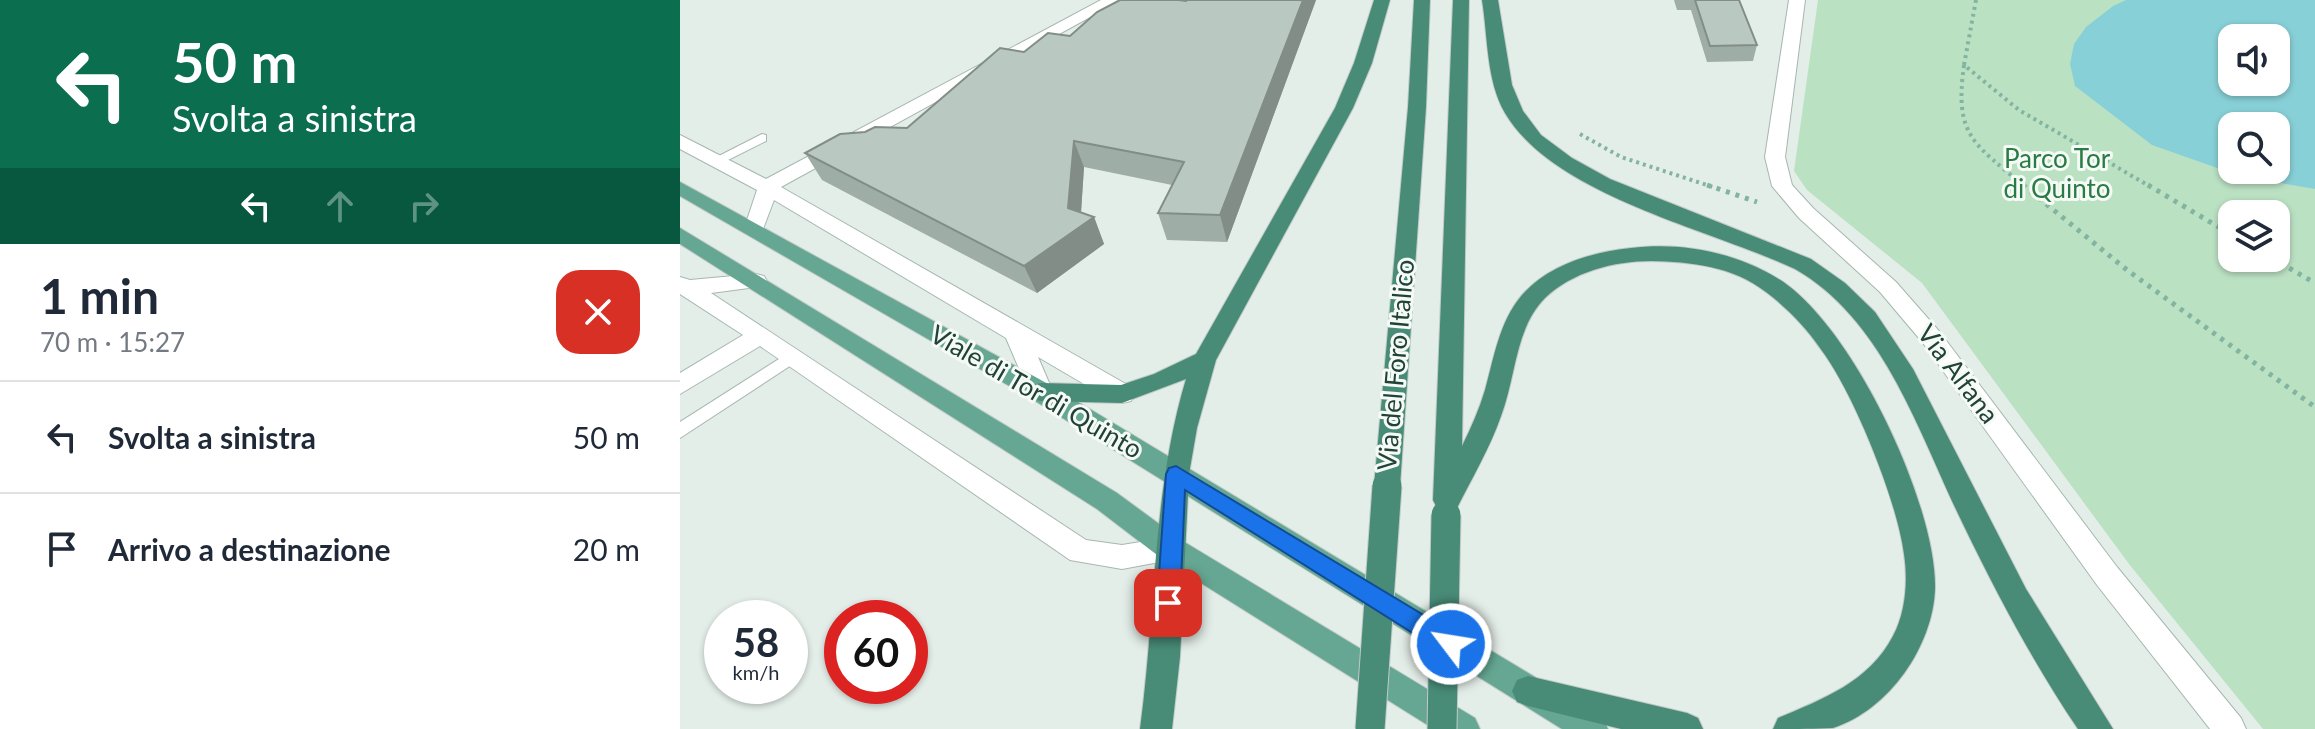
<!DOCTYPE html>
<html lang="it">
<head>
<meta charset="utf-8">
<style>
	body { margin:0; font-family:Lato,sans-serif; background:#f6f6f7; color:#1f2937; height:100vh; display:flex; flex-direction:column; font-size:30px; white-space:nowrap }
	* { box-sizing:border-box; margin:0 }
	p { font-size:26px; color:#747a83 }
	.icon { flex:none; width:44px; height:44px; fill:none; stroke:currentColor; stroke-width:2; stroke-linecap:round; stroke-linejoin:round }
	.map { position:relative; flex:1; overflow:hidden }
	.sheet { display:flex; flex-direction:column; background:#fff; width:680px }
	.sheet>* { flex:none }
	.hud { background:#0b6e4f; color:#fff; overflow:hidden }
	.controls { position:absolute; left:1538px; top:24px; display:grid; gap:16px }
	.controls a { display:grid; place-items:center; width:72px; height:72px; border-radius:16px; background:#fff; box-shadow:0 2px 6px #0004; font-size:40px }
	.speed { position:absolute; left:24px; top:600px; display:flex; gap:16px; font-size:40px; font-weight:700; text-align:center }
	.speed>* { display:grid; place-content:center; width:104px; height:104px; border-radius:50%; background:#fff; box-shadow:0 2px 6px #0004; line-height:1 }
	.speed small { font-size:20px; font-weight:400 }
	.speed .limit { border:12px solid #d22; background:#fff; color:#111 }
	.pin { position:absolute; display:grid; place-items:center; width:68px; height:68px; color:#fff; margin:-34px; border-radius:16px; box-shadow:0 4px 12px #0006 }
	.me { position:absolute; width:88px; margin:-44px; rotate:301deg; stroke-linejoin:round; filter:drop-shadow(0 0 6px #0008) }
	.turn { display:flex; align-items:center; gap:28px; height:168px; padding:0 40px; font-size:36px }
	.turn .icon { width:104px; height:104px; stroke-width:2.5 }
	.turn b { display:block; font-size:56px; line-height:68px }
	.lanes { display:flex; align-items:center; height:76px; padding:0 40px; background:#0003; justify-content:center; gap:40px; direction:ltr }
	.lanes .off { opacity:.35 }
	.round { display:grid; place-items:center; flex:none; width:84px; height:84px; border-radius:24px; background:#f6f6f7 }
	.head { display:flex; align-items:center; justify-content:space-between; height:136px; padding:0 40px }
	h1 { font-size:48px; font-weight:700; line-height:60px }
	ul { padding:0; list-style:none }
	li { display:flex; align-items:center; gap:24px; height:112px; padding:0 40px; border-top:2px solid #e0e1e3 }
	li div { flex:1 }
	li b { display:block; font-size:30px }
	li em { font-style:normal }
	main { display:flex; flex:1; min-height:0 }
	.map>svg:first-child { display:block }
	.green { fill:#bbe1c3; fill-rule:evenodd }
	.water { fill:#88d0d7; fill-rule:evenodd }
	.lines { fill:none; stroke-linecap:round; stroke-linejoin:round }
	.service-casing { stroke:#a6b7b0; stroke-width:2 }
	.minor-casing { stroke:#a6b7b0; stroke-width:2 }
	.primary-casing { stroke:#c1cac7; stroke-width:2 }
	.trunk-casing { stroke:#c1cac7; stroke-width:2 }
	.path-far1 { stroke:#82b4a1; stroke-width:4; stroke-dasharray:3 4; stroke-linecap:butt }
	.path { stroke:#82b4a1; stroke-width:5; stroke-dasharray:4 6; stroke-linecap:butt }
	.service { fill:#fff; fill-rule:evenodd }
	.minor { fill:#fff; fill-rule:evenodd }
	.primary { fill:#65a792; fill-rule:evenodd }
	.trunk { fill:#488c78; fill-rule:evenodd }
	.trunk-bridge-casing { stroke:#c1cac7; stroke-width:31; stroke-linecap:butt }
	.trunk-bridge { stroke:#488c78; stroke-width:29 }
	.wall { fill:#9fada7 }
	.shaded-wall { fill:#828d88 }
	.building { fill:#b9c9c2; stroke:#828d88; stroke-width:2 }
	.route { fill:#1a73e8; stroke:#114b97; stroke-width:2 }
	.labels { text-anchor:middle; stroke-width:6; stroke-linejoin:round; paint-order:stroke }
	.park-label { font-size:26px; fill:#287c43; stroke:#f5faf7 }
	.street-label { font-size:26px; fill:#214237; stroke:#f5faf7 }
</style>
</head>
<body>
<main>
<section class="sheet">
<div class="hud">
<div class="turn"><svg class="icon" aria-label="left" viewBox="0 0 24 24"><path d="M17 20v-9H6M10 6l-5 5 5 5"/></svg><div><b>50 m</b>Svolta a sinistra</div></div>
<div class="lanes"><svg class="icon" aria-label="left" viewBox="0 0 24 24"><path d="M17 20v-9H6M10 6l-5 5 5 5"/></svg><svg class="icon off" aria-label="ahead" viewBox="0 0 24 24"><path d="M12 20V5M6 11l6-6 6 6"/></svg><svg class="icon off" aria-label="right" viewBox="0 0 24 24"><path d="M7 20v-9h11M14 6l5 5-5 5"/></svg></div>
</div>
<div class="head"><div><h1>1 min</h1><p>70 m · 15:27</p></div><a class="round" style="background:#d93025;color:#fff"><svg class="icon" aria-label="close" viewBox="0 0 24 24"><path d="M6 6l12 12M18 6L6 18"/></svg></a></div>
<ul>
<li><svg class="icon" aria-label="left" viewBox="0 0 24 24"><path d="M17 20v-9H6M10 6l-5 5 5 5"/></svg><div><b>Svolta a sinistra</b></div><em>50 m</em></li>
<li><svg class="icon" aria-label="arrive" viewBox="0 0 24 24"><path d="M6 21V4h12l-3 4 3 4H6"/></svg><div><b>Arrivo a destinazione</b></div><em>20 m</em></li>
</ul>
</section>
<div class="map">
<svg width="1635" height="729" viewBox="0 0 1635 729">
	<rect width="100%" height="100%" fill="#e4eee9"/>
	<path class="green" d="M1138 0H1635V729H1583L1449 564 1242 283 1127 190 1114 171ZM1552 38H1596V82H1552ZM1552 126H1596V170H1552ZM1552 214H1596V258H1552Z"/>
	<path class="water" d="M1446 0H1635V189L1560 176 1472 145 1395 86 1390 64 1394 44 1406 27 1433 6ZM1552 38H1596V82H1552ZM1552 126H1596V170H1552Z"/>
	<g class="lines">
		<g class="service-casing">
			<g id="service">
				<polygon points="82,134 86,135 86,141 42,163 37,164 31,160"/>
				<polygon points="113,350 121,356 119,360 0,438 0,422"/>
			</g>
		</g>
		<g class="minor-casing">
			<g id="minor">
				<polygon points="421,0 441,0 101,187 451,387 454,394 451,401 442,403 433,401 358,357 373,392 370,399 361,401 352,399 326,338 94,200 81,234 67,234 64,229 77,190 0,149 0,135 86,179"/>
				<polygon points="1109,0 1125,0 1105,157 1112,185 1133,208 1216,282 1259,331 1437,567 1561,718 1566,729 1530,729 1417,585 1243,343 1200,292 1119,218 1092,186 1085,157"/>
				<polygon points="76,274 84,276 87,281 84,286 31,293 406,540 442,545 491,537 501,540 505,549 501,558 442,569 390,560 80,346 0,394 0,373 63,335 0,294 0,277 10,280"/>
			</g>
		</g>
		<g class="primary-casing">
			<g id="primary">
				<polygon points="0,182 370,385 923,718 928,729 882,729 352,399 0,196"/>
				<polygon points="0,228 437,493 501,540 795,718 800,729 754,729 481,558 417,509 0,244"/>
			</g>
		</g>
		<g class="trunk-casing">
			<g id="trunk">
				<path d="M694 0H710L692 63 673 108 536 360 517 428 509 474 500 657 492 729H460C476 612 472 492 506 379L442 403 361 401 352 399 349 392 352 385 361 383 441 385 474 374 516 354 655 108 674 63Z"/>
				<polygon points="734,0 750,0 746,107 720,486 716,494 707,497 698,494 694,486 728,107"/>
				<path d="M773 0H789L782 446C791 428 799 410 805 390 814 358 819 322 842 295 868 265 912 252 951 248 1001 242 1054 252 1097 278 1171 322 1257 504 1255 589 1253 646 1209 710 1153 728 1136 729 1111 729 1093 729L1098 718C1143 699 1189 682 1213 636 1226 612 1228 580 1224 554 1217 500 1173 391 1140 348 1125 326 1107 308 1086 292 1052 266 1012 262 971 261 934 261 892 272 865 298 835 328 836 377 821 416 810 448 792 478 777 508L767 511 757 508 753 500Z"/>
				<path d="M802 0H818L832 85 843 111 861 135 892 158 930 179 1131 259 1165 283 1195 312 1233 369 1346 589 1433 729H1398C1354 664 1318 596 1284 526 1240 437 1206 321 1115 269 1030 229 874 196 825 113 806 80 808 37 802 0Z"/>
				<polygon points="848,676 1007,713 1018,718 1023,729 941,729 848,706 837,702 832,691 837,680"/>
			</g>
		</g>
		<g class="path-far1">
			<polyline points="1296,0 1284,65 1339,110 1471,187"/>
			<path d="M1284 65C1274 137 1294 143 1345 187"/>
			<polyline points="900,134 941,157 1033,187"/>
		</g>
		<g class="path">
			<polyline points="1027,185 1077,202"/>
			<polyline points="1343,185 1447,270 1635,407"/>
			<polyline points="1468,185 1552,235"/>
			<polyline points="1592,258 1635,283"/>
		</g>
		<use href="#service" class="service"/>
		<use href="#minor" class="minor"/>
		<use href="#primary" class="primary"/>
		<use href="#trunk" class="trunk"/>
		<g class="trunk-bridge-casing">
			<g id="trunk-bridge">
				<polyline points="690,729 707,486"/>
				<polyline points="762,729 766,515"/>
			</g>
		</g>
		<use href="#trunk-bridge" class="trunk-bridge"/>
	</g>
	<g class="wall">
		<polygon points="507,0 636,0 547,242 487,240 478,213 492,185 404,167 401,213 414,217 424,244 357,293 142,180 125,153 227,128 344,52 390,36"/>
		<polygon points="994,0 1059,0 1077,45 1073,61 1027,62 1011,10 997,10"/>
	</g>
	<g class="shaded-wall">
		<polygon points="623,0 636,0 547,242 540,215"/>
		<polygon points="394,141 404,167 400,227 414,217 424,244 357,293 344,266 388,208"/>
	</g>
	<g class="building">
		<polygon points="440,0 499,0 506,1 507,0 623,0 540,215 478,213 504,162 394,141 388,208 414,217 344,266 125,153 160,134 185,132 195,127 227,128 320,48 344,52 368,33 390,36 417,12"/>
		<polygon points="1015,0 1059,0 1077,45 1030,46"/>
	</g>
	<polygon class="route" points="496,466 780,637 783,644 780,652 771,655 763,652 505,490 500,603 496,610 488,613 480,610 477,603 486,474 489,468"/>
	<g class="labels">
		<g class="park-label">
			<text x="1377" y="168">Parco Tor<tspan x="1377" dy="30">di Quinto</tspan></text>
		</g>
		<g class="street-label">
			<text transform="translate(716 365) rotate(-85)" y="9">Via del Foro Italico</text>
			<text transform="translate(1278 374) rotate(53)" y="9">Via Alfana</text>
			<text transform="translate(356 392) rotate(30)" y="9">Viale di Tor di Quinto</text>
		</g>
	</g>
</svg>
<div class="controls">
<a><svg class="icon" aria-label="sound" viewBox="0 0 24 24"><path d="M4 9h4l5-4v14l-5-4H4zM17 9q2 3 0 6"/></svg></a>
<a><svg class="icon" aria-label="search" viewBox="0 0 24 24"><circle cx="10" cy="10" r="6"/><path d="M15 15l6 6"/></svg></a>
<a><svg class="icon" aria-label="layers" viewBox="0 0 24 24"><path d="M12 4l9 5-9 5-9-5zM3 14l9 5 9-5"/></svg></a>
</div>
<div class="speed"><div>58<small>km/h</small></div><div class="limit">60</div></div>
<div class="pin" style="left:488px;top:603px;background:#d93025"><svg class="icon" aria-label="arrive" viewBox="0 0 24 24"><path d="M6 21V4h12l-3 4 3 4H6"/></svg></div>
<svg class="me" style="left:771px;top:644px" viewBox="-20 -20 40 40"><circle r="17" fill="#1a73e8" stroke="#fff" stroke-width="3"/><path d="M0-11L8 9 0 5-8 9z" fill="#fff"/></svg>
</div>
</main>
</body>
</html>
